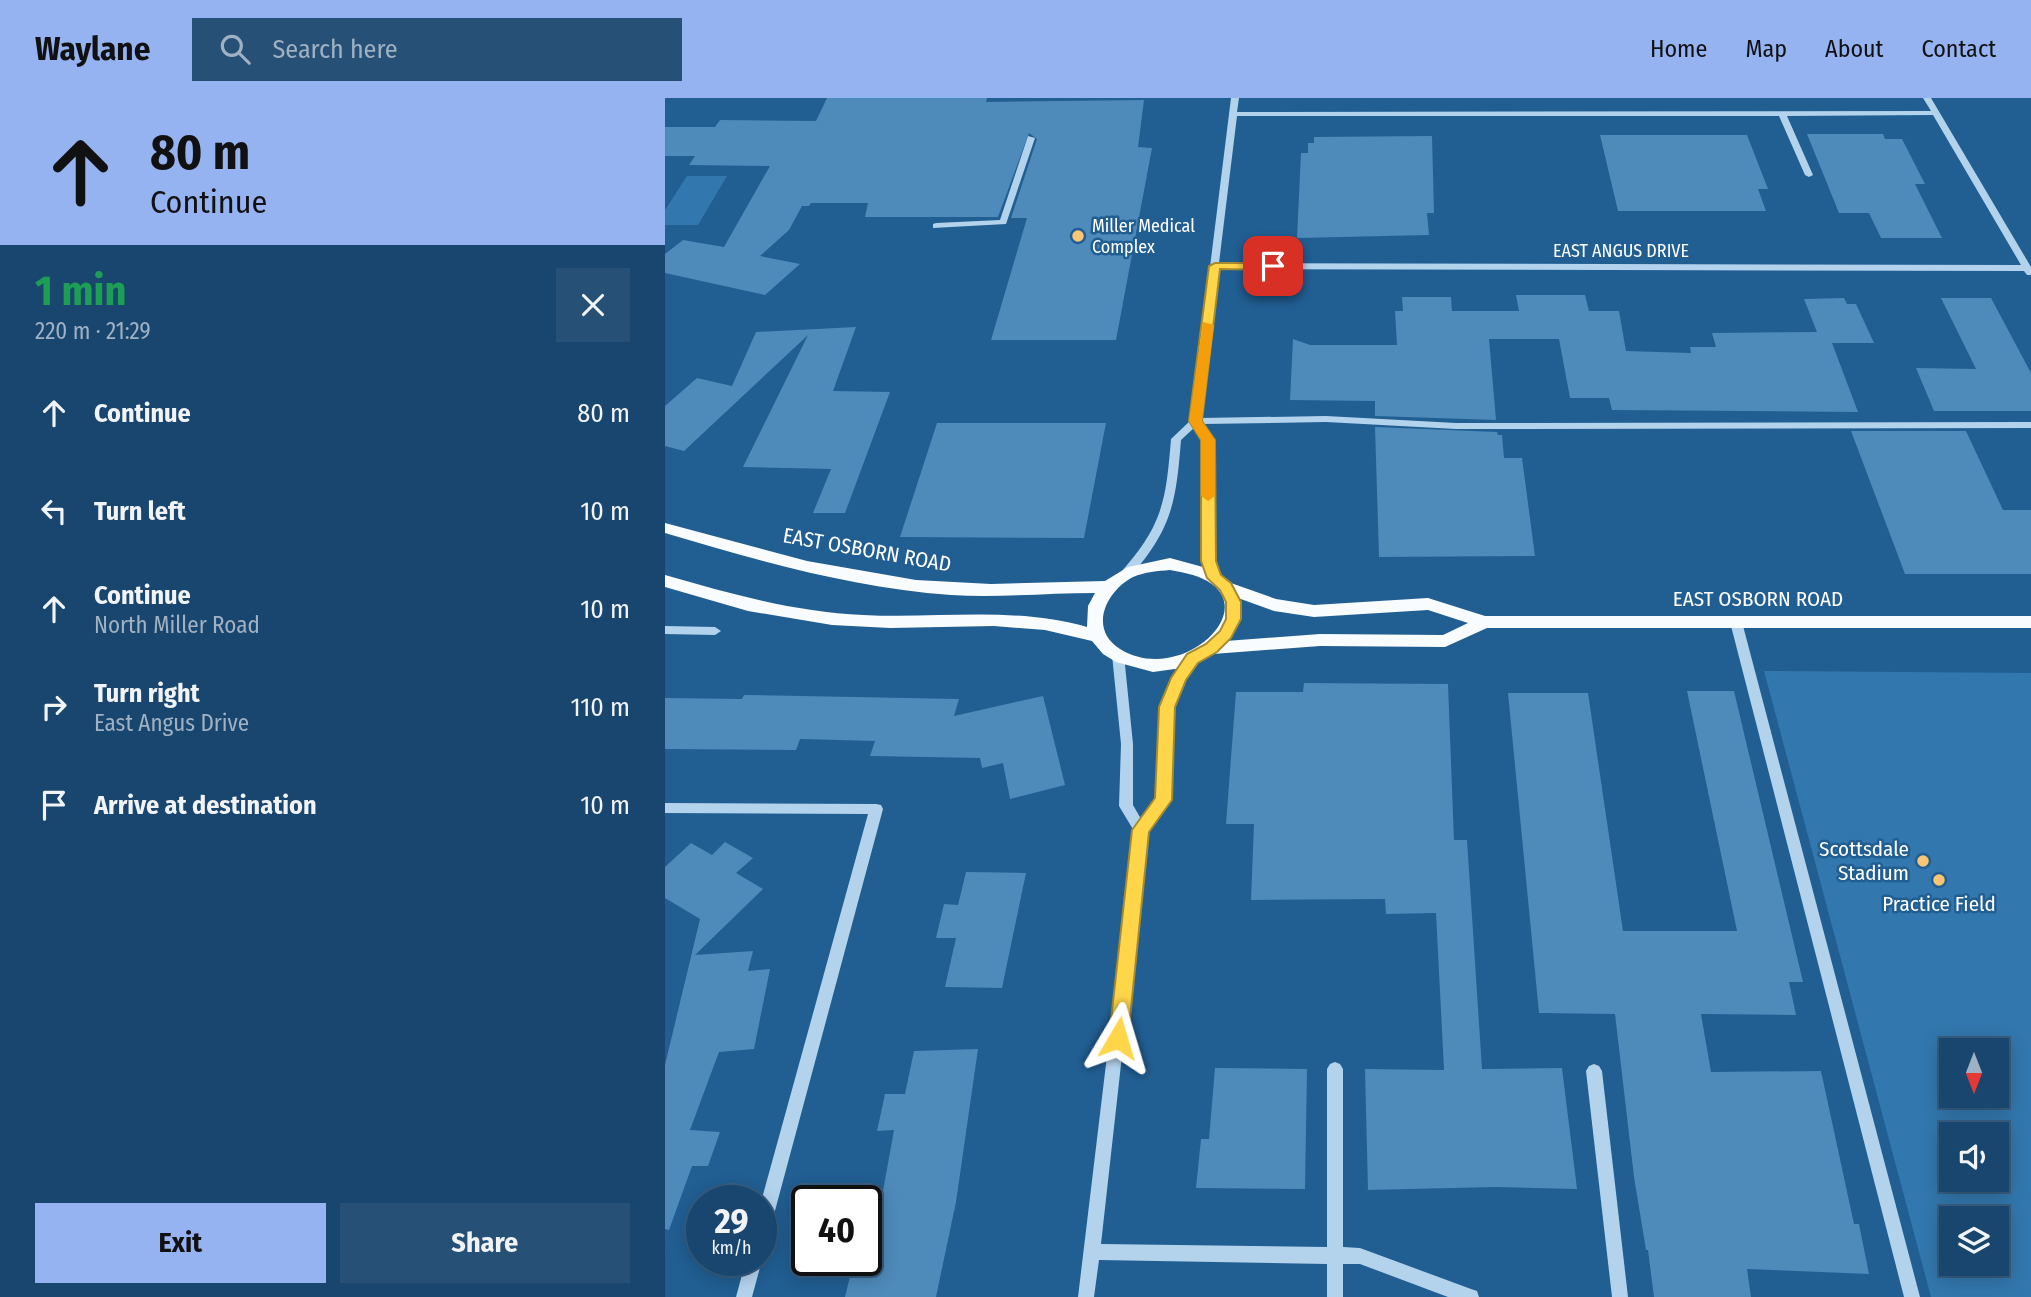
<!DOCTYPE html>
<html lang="en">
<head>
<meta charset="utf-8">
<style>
	body { margin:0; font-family:"Fira Sans Condensed",sans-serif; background:#265076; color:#f1f3f6; height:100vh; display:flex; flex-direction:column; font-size:26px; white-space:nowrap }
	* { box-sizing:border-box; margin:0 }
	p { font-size:23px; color:#9fb1c2 }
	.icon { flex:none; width:38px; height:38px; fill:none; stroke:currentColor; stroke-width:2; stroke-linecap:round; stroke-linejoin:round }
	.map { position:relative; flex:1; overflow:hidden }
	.drawer { display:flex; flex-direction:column; background:#19466e; width:665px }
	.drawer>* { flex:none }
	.top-card { background:#95b2f1; color:#111; overflow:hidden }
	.needle { width:46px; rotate:180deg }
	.controls { position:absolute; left:1274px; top:940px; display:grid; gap:14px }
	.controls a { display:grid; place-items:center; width:70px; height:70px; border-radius:0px; background:#19466e; box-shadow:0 4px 18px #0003,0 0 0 2px #375e81; font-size:35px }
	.speed { position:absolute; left:21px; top:1087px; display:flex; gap:14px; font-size:35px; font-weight:700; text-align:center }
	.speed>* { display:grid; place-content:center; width:91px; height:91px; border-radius:50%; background:#19466e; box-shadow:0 4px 18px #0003,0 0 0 2px #375e81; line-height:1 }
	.speed small { font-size:18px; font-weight:400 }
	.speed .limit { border:4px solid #111; border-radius:10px; background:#fff; color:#111 }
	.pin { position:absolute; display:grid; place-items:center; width:60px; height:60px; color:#fff; margin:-30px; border-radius:14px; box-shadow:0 4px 10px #0006 }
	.me { position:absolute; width:77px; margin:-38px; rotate:7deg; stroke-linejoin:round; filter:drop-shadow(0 0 5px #0008) }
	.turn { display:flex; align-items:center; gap:24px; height:147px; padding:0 35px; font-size:32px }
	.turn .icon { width:91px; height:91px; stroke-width:2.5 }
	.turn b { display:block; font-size:49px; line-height:60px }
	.round { display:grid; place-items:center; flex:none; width:74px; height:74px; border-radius:0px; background:#265076 }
	.summary { display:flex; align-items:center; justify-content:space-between; height:119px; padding:0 35px }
	h1 { font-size:42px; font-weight:700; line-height:52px; color:#1e9e55 }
	.primary-button { display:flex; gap:14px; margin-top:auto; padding:14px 35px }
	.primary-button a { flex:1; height:80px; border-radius:0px; background:#95b2f1; color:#111; font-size:28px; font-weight:700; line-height:80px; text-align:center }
	.primary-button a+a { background:#265076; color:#f1f3f6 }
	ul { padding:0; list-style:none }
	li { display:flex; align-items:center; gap:21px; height:98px; padding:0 35px }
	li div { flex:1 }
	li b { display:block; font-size:26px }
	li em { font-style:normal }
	header { display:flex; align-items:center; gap:42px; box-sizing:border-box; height:98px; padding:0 35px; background:#95b2f1; color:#111 }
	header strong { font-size:33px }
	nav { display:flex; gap:38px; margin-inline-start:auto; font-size:24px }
	.search { width:490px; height:63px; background:#265076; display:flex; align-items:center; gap:18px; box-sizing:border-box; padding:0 24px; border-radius:0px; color:#9fb1c2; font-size:26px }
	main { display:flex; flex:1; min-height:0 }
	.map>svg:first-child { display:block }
	.green { fill:#3277ad; fill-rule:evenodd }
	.building { fill:#4e8aba }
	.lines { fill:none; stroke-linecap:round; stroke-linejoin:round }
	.minor { fill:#b3d3ed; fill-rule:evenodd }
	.major { fill:#f9fcff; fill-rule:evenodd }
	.route { fill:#ffd54a; stroke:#a68a30; stroke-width:2 }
	.slow { fill:#f59e0b }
	.poi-dot { fill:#fac574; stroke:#215e92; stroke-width:2.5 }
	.labels { text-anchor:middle; stroke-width:5; stroke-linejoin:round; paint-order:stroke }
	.far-poi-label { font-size:18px; fill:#fff; stroke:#215e92; text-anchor:start }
	.far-street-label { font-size:18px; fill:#fff; stroke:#215e92 }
	.street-label { font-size:21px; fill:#fff; stroke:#215e92 }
	.poi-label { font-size:21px; fill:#fff; stroke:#215e92; text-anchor:end }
</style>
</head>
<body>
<header>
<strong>Waylane</strong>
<div class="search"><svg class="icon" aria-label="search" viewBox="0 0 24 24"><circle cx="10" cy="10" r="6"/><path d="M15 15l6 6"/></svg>Search here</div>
<nav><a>Home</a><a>Map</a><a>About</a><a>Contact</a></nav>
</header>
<main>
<section class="drawer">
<div class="top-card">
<div class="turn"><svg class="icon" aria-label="ahead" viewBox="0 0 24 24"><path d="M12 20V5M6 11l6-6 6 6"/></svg><div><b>80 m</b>Continue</div></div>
</div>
<div class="summary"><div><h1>1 min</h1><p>220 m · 21:29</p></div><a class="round"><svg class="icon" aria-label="close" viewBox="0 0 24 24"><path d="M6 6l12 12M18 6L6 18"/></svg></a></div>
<ul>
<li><svg class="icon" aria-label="ahead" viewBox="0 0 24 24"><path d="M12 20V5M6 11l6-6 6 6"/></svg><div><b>Continue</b></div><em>80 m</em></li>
<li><svg class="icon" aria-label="left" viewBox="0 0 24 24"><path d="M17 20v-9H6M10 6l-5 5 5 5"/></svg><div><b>Turn left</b></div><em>10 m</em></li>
<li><svg class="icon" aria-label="ahead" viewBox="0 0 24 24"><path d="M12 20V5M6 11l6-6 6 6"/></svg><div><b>Continue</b><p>North Miller Road</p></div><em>10 m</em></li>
<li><svg class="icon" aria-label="right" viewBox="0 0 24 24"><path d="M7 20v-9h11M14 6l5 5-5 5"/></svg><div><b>Turn right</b><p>East Angus Drive</p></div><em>110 m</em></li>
<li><svg class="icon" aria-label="arrive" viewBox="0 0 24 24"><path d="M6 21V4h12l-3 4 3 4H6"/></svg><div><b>Arrive at destination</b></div><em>10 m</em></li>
</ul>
<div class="primary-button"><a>Exit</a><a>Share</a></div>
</section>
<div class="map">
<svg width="1366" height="1199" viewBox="0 0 1366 1199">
	<rect width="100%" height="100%" fill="#215e92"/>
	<g class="green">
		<polygon points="22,78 62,78 33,127 0,127 0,112"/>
		<path d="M1099 573 1366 575V1199H1266ZM1286 952H1332V998H1286ZM1286 1036H1332V1082H1286ZM1286 1120H1332V1166H1286Z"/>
	</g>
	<g class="building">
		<polygon points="162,0 322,0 321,4 479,2 473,49 487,50 451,242 326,242 362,120 346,120 372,41 364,35 333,119 200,119 203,105 146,105 144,108 137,108 124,132 95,158 135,166 100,197 0,175 0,156 18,142 59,149 105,68 24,67 30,58 0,58 0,29 50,29 55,22 151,23"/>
		<polygon points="1142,36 1218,36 1220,41 1237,41 1260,86 1250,86 1277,140 1216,140 1204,115 1174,115"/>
		<polygon points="935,37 1082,37 1103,91 1093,91 1101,113 953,113"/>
		<polygon points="767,38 769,115 762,115 764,137 632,140 636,55 643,55 643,45 649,45 649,39"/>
		<polygon points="851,197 920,197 924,213 954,213 961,253 1026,255 1025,249 1051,249 1047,235 1152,234 1139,201 1179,200 1182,206 1191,206 1209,245 1167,245 1193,314 947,312 944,300 905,300 894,241 824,241 831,322 710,318 710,303 625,302 628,241 645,247 732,247 730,213 738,213 737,199 786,199 787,213 854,213"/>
		<polygon points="1276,200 1326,200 1366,275 1366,313 1269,313 1251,270 1311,271"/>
		<polygon points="191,229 168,293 225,294 180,415 148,415 166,371 78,369 143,237 19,353 0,348 0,308 32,280 67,288 91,234"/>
		<polygon points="272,325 441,325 419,440 235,439"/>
		<polygon points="710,329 832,334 833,337 837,337 839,360 857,360 870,458 714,459"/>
		<polygon points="1186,333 1301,333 1338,412 1366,412 1366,476 1240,476"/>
		<polygon points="639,585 783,586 789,742 802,742 817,971 897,970 912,1091 830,1089 703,1092 700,971 779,972 771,815 721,816 720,801 586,802 589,726 561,726 571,594 638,594"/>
		<polygon points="1022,593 1069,593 1138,884 1124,884 1131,917 1036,916 1046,974 1156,973 1189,1126 1194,1126 1204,1176 1082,1171 1086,1199 989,1199 983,1152 981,1152 969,1079 950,916 874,915 843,595 923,595 958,833 1072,833"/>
		<polygon points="79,597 294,601 289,618 378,598 400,687 345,701 338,665 317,670 315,660 205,658 210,643 135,641 131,652 0,651 0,600 77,601"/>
		<polygon points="60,744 88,760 71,775 98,791 30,857 88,853 83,873 105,871 89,951 54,954 25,1032 55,1034 43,1068 27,1068 4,1132 0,1131 0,967 35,821 0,800 0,769 26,745 47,757"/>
		<polygon points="301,774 361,775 337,890 280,889 291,840 271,840 279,806 293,807"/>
		<polygon points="313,951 291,1104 271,1199 180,1199 189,1162 201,1162 201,1103 216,1104 229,1032 212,1033 220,996 240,996 249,953"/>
		<polygon points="550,970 642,971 640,1091 531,1090 536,1041 544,1041"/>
	</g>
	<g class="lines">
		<g class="minor">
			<path d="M566 0H574L572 14 1266 13 1258 0H1266L1366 169V177H1362L1359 173 554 171 536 320 661 318 791 325 1366 324V330L791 331 661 324 538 326 548 342V448L556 479 550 483 546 482 536 448 538 342 530 329 516 342C511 405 507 431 464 480H456L454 477 456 474C498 427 501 402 506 341L526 322ZM1268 17 1356 167 554 165 572 18H1114L1140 77 1144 79 1148 77 1122 18Z"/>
			<polygon points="363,38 370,40 341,126 268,130 268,126 271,125 335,122"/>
			<polygon points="1071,520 1077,524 1255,1199 1239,1199 1065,524"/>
			<polygon points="0,528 50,529 56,533 50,537 0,536"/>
			<polygon points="453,553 459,557 468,646 468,707 476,721 492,701 496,609 508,580 524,558 528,557 534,561 519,582 508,609 505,702 482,733 436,1146 662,1149 662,971 665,966 670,964 675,966 678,971 678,1149 695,1150 806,1191 812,1193 814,1199 783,1199 695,1166 678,1166 678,1199 662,1199 662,1166 434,1162 429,1199 413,1199 469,733 454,708 456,646 447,557"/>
			<polygon points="0,705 211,706 216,707 218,711 104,1135 102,1141 96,1143 96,1104 203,716 0,715"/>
			<polygon points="929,966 934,968 937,973 963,1199 947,1199 921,973 924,968"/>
			<polygon points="96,1159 97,1162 87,1199 71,1199 81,1162 96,1162"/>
		</g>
		<path class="major" d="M0 425 142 463 251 482 326 486 440 483 463 469 505 460 549 472 563 484 611 501 649 507 763 500 820 518H1366V530H822L780 549 655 548 548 556 517 570 488 574 451 564 438 556 427 543 380 532 329 528 225 530 167 527 83 513 0 489V477C66 496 130 514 198 517 273 521 349 508 422 529L423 508 430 495C382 495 334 500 286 497 188 490 94 463 0 435ZM505 472C515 474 527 476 536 480 602 508 516 589 455 551 423 531 441 493 468 479 480 474 493 473 505 472ZM573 500 609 513 649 519 763 512 803 525 778 537 655 536 561 543C573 531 577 515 573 500Z"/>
	</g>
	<polygon class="route" points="550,165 608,165 614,168 608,172 555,171 537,323 550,342 551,463 556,477 566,485 576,504 576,521 566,540 552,554 533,565 521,582 510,609 507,702 484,734 463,940 460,947 453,949 446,947 444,940 467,732 490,700 494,609 506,580 522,556 541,546 555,533 561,521 561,504 555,492 542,480 536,463 536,342 524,323 544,168"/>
	<polygon class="slow" points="538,224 549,227 537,323 550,342 550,398 543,403 536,398 536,342 524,323"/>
	<g class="poi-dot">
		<circle cx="413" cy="138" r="7"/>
		<circle cx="1258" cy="763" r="7"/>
		<circle cx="1274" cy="782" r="7"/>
	</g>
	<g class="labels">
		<g class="far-poi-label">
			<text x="427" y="134">Miller Medical<tspan x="427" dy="21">Complex</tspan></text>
		</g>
		<g class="far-street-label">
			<text x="956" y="159">EAST ANGUS DRIVE</text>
		</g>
		<g class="street-label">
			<text transform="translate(202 452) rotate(10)" y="7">EAST OSBORN ROAD</text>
			<text x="1093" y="508">EAST OSBORN ROAD</text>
		</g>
		<g class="poi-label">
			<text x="1244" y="758">Scottsdale<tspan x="1244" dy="24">Stadium</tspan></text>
			<text x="1274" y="813" text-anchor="middle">Practice Field</text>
		</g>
	</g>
</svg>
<div class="controls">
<a><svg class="needle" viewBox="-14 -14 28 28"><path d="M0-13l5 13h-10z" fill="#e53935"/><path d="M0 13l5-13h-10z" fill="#9fb1c2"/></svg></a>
<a><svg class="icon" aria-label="sound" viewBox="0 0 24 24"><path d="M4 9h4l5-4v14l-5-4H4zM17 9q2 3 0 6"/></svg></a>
<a><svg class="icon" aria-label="layers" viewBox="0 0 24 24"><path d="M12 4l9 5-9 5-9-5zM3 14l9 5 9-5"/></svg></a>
</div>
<div class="speed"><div>29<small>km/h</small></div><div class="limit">40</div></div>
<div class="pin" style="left:608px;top:168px;background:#d93025"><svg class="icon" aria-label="arrive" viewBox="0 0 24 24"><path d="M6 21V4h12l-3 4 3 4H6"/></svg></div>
<svg class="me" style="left:453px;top:940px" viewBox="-20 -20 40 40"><path d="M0-17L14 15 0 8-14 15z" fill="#ffd54a" stroke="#fff" stroke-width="4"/></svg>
</div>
</main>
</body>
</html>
